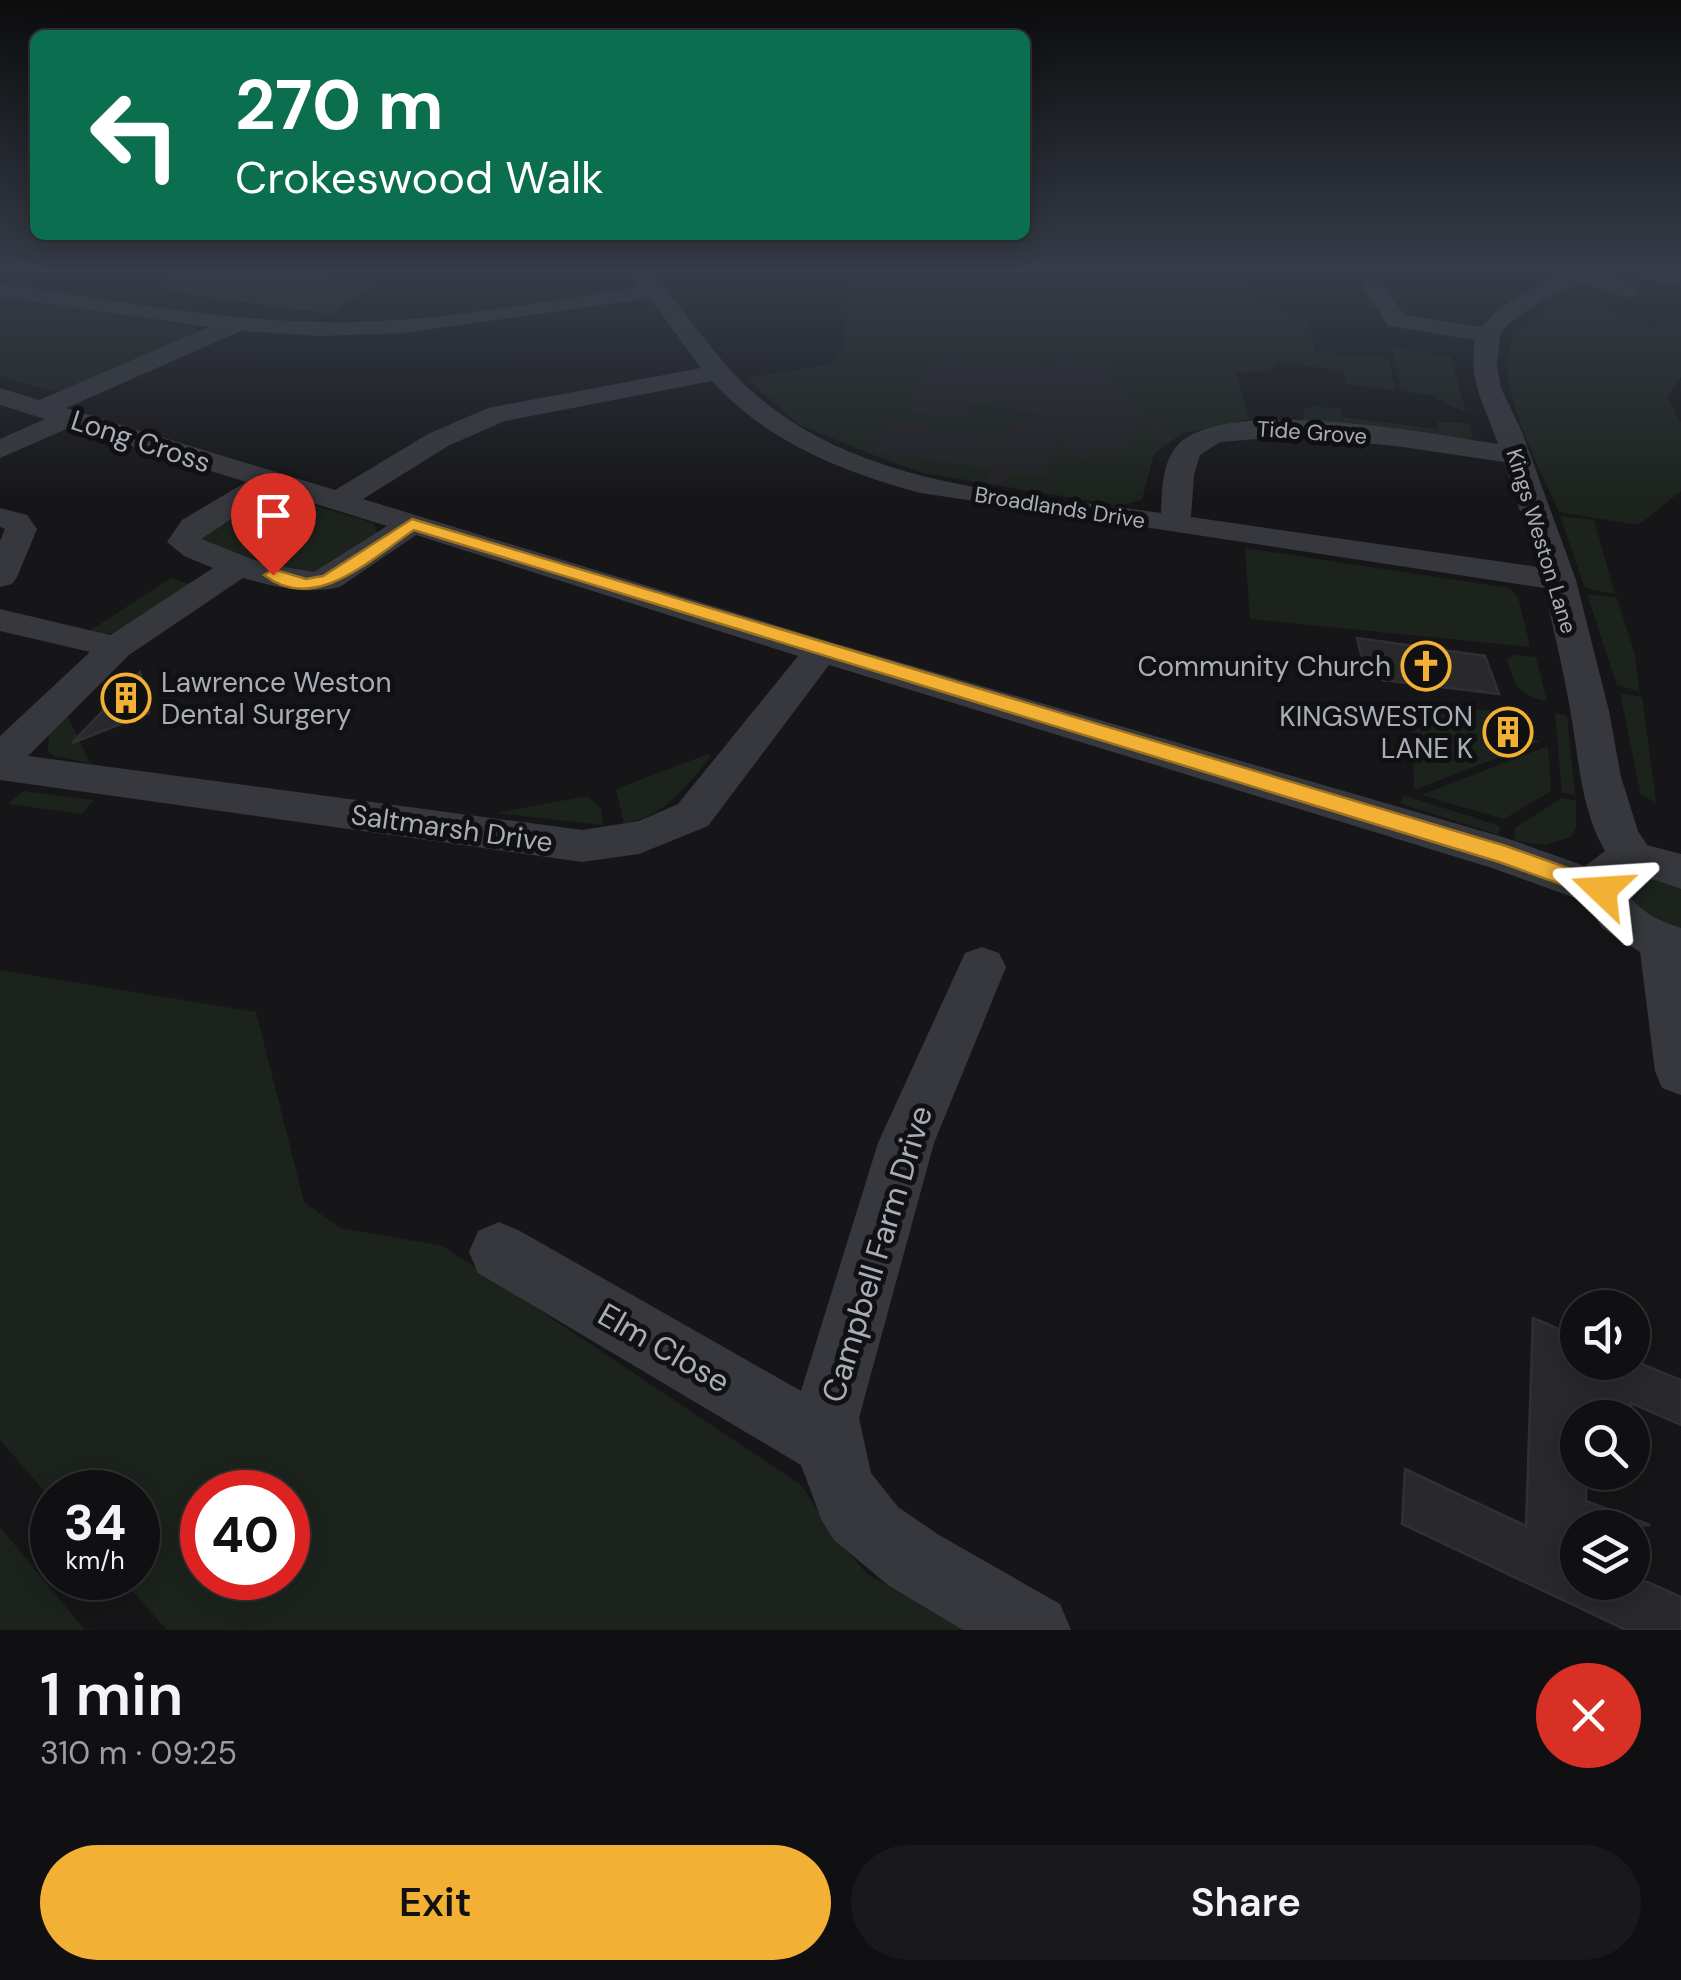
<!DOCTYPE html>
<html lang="en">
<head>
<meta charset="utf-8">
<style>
	body { margin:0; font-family:"DM Sans",sans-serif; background:#19191b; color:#f1f3f6; height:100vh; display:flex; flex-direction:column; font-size:38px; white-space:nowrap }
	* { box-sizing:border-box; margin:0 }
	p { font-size:32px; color:#9c9d9f }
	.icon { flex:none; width:55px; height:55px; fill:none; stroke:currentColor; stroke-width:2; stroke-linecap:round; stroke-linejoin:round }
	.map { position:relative; height:1630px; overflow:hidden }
	.details { display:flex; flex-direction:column; background:#101012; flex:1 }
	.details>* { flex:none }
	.hud { position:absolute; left:30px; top:30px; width:1000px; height:210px; border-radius:15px; box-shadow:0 5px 25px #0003,0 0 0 2px #303032; background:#0b6e4f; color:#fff; overflow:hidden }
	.fabs { position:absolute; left:1560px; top:1290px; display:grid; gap:20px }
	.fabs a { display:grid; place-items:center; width:90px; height:90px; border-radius:50%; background:#101012; box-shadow:0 5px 25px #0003,0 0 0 2px #303032; font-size:50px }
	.speed { position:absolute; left:30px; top:1470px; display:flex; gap:20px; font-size:50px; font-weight:700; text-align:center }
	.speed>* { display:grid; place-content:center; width:130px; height:130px; border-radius:50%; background:#101012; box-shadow:0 5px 25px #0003,0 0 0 2px #303032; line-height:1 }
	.speed small { font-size:25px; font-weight:400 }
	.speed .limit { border:15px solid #d22; background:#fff; color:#111 }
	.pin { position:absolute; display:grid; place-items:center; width:85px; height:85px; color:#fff; margin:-102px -42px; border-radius:50% 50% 50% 0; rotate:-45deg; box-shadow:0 0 10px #0007 }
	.pin .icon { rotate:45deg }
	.me { position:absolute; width:110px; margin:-55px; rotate:290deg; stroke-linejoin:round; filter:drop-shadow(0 0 8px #0008) }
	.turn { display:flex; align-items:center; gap:35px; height:210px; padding:0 40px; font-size:45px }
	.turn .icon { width:130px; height:130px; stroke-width:2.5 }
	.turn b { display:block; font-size:70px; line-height:85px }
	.round { display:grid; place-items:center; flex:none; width:105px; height:105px; border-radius:52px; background:#19191b }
	.head { display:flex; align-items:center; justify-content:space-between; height:170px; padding:0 40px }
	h1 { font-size:60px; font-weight:600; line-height:75px }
	.primary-button { display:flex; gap:20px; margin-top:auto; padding:20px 40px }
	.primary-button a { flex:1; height:115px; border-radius:60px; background:#f2b134; color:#111; font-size:40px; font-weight:600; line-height:115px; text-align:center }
	.primary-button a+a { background:#19191b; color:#f1f3f6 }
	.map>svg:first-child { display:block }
	.built { fill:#222225 }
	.green { fill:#1c231d; fill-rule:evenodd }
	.building { fill:#29292c; stroke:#303034; stroke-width:2.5 }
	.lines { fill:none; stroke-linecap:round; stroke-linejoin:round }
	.minor { fill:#37383d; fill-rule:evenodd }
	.route { fill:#f2b134; stroke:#9d7322; stroke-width:2.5 }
	.labels { text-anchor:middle; stroke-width:10; stroke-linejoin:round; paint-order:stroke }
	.far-street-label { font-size:22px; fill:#a8adb8; stroke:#111113 }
	.street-label { font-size:28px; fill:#a8adb8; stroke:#111113 }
	.poi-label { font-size:28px; fill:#a8adb8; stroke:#111113; text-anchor:end }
	.near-street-label { font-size:32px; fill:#a8adb8; stroke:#111113 }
</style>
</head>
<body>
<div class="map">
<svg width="1681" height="1630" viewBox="0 0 1681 1630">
	<rect width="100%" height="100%" fill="#161618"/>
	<polygon class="built" points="849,272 1248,272 1250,295 1259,305 1221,318 1249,419 1183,433 1154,453 1142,499 1121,506 924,473 876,456 797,424 748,379 830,364 844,344"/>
	<g class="green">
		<path d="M849 272H1248C1251 316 1277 309 1314 318L1309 323 1315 352 1389 358 1395 390 1346 384 1343 370 1279 362 1265 371 1236 372 1249 419 1183 433 1175 438 1106 378 1109 361 1058 355 1053 368 937 355 908 412 963 419 970 404 1040 413 997 436 888 422 872 452 991 468 984 483 924 473 797 424 748 378 830 364 844 344Z"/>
		<polygon points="0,299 19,299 199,327 191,336 70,389 52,391 0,376"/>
		<path d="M1568 300 1654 326 1681 315V377L1667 397 1681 423V491L1638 525 1559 512C1543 474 1491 378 1512 341 1523 321 1549 310 1568 300Z"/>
		<polygon points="1391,347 1451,357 1466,413 1430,395 1401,391"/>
		<polygon points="1315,406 1341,409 1342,417 1438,429 1437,422 1469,423 1473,437 1468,441 1304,423 1304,410"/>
		<polygon points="1136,413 1169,443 1154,454 1142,499 1121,506 1001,485 1010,473 1046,477 1060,441 1067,441 1063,457 1092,461 1096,448 1121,451 1131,448"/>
		<polygon points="280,495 373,523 377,529 375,540 332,570 300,575 202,540 201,536 263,497"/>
		<polygon points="1560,516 1594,520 1615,594 1585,588"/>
		<polygon points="1245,548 1509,588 1518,597 1530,647 1250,619"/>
		<polygon points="171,578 189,584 115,631 104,636 85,634"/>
		<polygon points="1587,594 1617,598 1635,655 1639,691 1617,685"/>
		<path d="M1515 655 1536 657 1547 701C1518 696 1515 686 1507 659Z"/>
		<polygon points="1620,693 1642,697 1656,802 1641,795"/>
		<polygon points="1413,702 1494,711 1502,733 1541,741 1414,790"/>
		<polygon points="66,713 90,763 54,756 48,751 49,734"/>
		<polygon points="1555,713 1567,716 1575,795 1562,792"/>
		<polygon points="1548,746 1551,791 1504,819 1421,795"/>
		<path d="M708 754 710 757C686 788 664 816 624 824L616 789Z"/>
		<polygon points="23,791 94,800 82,814 8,804"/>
		<polygon points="1403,795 1500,826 1499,835 1401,804"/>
		<polygon points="587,796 601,809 603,825 496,813"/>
		<polygon points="1562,798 1576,801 1576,828 1571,837 1544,845 1515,841 1515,828"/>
		<polygon points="1646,876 1681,888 1681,931 1642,916 1625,889 1631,879"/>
		<path d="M0 970 256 1012 304 1202 340 1228 443 1246 801 1485 835 1537 867 1574 964 1630H167L121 1578H138V1492H52V1500L0 1440ZM202 1492H288V1578H202Z"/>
		<polygon points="0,1527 85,1630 0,1630"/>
	</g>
	<g class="building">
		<polygon points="169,272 268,272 372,285 330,312 167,290"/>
		<polygon points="1357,638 1485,656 1499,694 1367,678"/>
		<polygon points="140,672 149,713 72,743"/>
		<polygon points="1533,1318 1578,1337 1578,1362 1637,1362 1681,1380 1681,1425 1631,1403 1633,1417 1587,1403 1587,1418 1578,1418 1578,1472 1586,1472 1586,1501 1650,1525 1578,1528 1578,1582 1648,1582 1681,1597 1681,1630 1626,1630 1402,1524 1405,1469 1526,1526"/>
	</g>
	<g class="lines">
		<g class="minor">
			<path d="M628 272H651C689 314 717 363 761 399 870 490 1027 493 1161 513 1162 491 1162 464 1176 447 1221 393 1433 434 1498 444 1485 404 1468 385 1475 340L1388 326 1363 287 1366 282H1382L1404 315 1482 327C1502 301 1531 289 1560 276L1557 272H1596L1637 286 1640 291 1637 296 1629 298 1580 283 1538 303 1508 324 1500 335 1497 365 1501 388 1522 432 1576 580 1609 711 1621 777 1638 831 1647 845 1681 854V889C1663 883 1643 872 1624 882 1629 907 1658 921 1681 928V1095L1662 1088 1655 1071 1640 952 1602 928 1586 902 1492 868 829 665 708 826 639 854 582 862 0 780V736L90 652 0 631V609L110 635 213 568 184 556 167 542 182 520 246 482 71 427 0 458V439L45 419 0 405V388L39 400 209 327 0 297V283C106 299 213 320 320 322 428 324 534 303 640 287ZM650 298 701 368 488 408 428 434 335 490 66 408 241 331 320 336 404 333ZM712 381C767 442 843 472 921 493L1544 588C1553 628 1563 668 1570 709 1579 757 1580 808 1605 851L1585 866 1506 838 834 643 363 499 448 446 505 421ZM1294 436 1396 446 1504 462 1538 567 1191 517 1194 475 1200 455 1220 442ZM274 491 387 526 314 572 266 564 201 539ZM416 535 798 656 678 804 639 821 582 830 28 756 129 655 243 578C276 587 306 595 340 587Z"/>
			<polygon points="1642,272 1681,273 1681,287 1645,277"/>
			<polygon points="0,508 27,515 37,529 17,577 12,584 0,587 0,541 5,529 0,527"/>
			<polygon points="982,947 999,953 1006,967 934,1143 859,1418 871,1473 898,1507 939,1535 1060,1604 1071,1630 963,1630 889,1586 834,1540 822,1521 801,1465 478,1273 469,1252 478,1231 499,1222 520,1231 801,1391 878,1143 965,953"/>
		</g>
	</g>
	<linearGradient id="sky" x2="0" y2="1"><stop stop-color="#0c0c0d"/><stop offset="0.54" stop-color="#363c48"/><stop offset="1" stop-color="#363c48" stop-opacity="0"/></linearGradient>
	<rect width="1681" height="500" fill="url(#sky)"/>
	<path class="route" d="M412 519 1506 846 1610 883 1614 890 1610 897 1602 899 1499 862 414 530C372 558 315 615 264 575L273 569 306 579 323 576Z"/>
	<defs>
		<g id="church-ring" transform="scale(2.5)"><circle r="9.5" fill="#111113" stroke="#f2b134" stroke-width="1.5"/><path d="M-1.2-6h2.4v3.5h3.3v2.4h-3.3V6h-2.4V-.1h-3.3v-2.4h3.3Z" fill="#f2b134"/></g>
		<g id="building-ring" transform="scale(2.5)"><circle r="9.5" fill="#111113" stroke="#f2b134" stroke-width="1.5"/><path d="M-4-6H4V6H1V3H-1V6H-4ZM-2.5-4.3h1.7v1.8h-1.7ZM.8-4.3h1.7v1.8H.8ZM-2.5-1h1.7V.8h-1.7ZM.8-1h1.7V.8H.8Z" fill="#f2b134"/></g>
	</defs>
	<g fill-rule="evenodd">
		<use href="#church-ring" x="1426" y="666"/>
		<use href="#building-ring" x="126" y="698"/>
		<use href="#building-ring" x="1508" y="732"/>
	</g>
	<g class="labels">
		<g class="far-street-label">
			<text transform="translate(1312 432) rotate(4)" y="8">Tide Grove</text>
			<text transform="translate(1060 507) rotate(9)" y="8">Broadlands Drive</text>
			<text transform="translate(1542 541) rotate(73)" y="8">Kings Weston Lane</text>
		</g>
		<g class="street-label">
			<text transform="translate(141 441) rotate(18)" y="10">Long Cross</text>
			<text transform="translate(452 828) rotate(8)" y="10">Saltmarsh Drive</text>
		</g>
		<g class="poi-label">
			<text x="1391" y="676">Community Church</text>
			<text x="161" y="692" text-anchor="start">Lawrence Weston<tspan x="161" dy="32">Dental Surgery</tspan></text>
			<text x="1473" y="726">KINGSWESTON<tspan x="1473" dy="32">LANE K</tspan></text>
		</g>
		<g class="near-street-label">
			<text transform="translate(877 1254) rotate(-73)" y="11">Campbell Farm Drive</text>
			<text transform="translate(664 1348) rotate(30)" y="11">Elm Close</text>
		</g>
	</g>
</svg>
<div class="fabs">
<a><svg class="icon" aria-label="sound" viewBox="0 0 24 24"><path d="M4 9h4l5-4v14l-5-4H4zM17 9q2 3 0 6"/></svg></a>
<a><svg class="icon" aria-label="search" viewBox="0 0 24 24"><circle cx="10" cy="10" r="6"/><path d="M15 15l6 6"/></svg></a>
<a><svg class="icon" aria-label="layers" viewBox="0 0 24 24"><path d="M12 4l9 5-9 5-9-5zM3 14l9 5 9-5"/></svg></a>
</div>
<div class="speed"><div>34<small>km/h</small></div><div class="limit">40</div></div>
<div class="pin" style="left:273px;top:575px;background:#d93025"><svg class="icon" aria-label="arrive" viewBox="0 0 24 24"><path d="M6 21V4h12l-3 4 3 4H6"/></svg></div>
<svg class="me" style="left:1602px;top:890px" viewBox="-20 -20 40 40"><path d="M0-17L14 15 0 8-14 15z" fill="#f2b134" stroke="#fff" stroke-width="4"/></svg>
<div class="hud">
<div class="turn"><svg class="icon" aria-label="left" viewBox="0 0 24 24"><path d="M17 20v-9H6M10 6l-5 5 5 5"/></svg><div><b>270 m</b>Crokeswood Walk</div></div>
</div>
</div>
<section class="details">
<div class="head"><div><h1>1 min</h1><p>310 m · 09:25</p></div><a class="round" style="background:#d93025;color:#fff"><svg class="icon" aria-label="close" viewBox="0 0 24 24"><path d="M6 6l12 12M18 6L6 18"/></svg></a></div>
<div class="primary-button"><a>Exit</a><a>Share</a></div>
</section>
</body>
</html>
